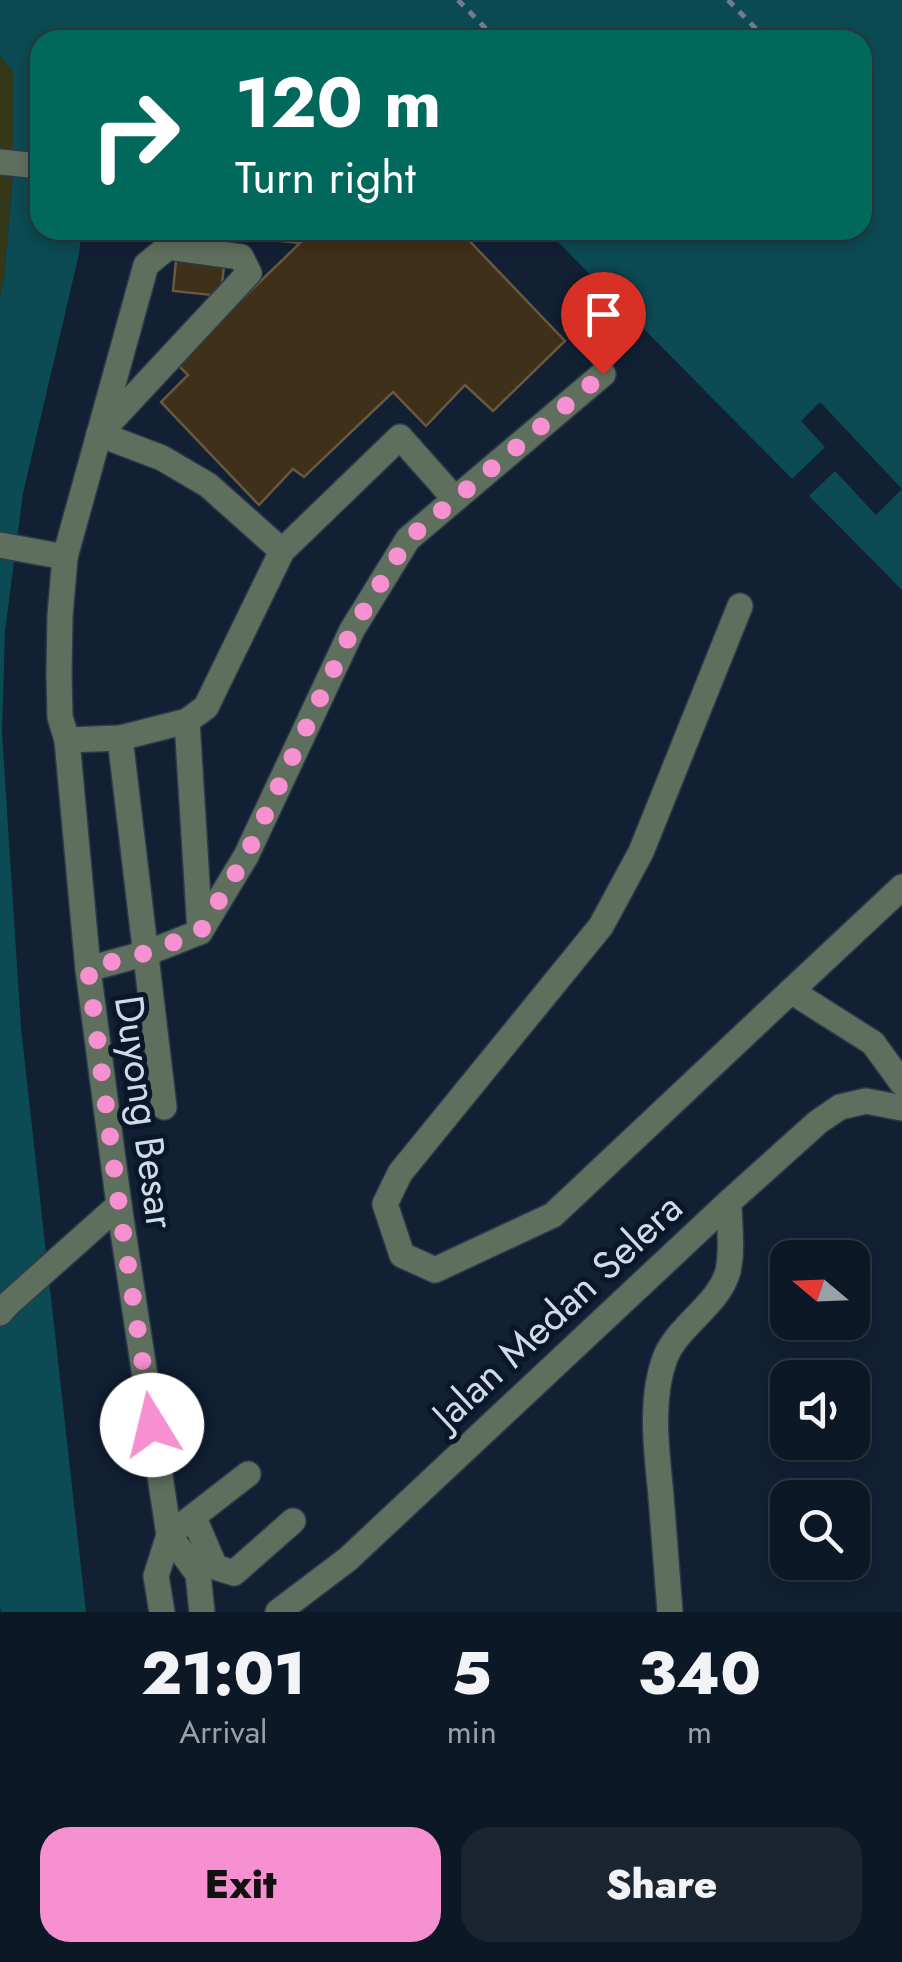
<!DOCTYPE html>
<html lang="en">
<head>
<meta charset="utf-8">
<style>
	body { margin:0; font-family:Jost,sans-serif; background:#1b2532; color:#f1f3f6; height:100vh; display:flex; flex-direction:column; font-size:38px; white-space:nowrap }
	* { box-sizing:border-box; margin:0 }
	p { font-size:32px; color:#9aa0a7 }
	.icon { flex:none; width:55px; height:55px; fill:none; stroke:currentColor; stroke-width:2; stroke-linecap:round; stroke-linejoin:round }
	.map { position:relative; height:1612px; overflow:hidden }
	.side { display:flex; flex-direction:column; background:#0d1826; flex:1 }
	.side>* { flex:none }
	.hud { position:absolute; left:30px; top:30px; width:842px; height:210px; border-radius:30px; box-shadow:0 5px 15px #0003,0 0 0 2px #2d3743; background:#00695c; color:#fff; overflow:hidden }
	.needle { width:65px; rotate:289deg }
	.controls { position:absolute; left:770px; top:1240px; display:grid; gap:20px }
	.controls a { display:grid; place-items:center; width:100px; height:100px; border-radius:20px; background:#0d1826; box-shadow:0 5px 15px #0003,0 0 0 2px #2d3743; font-size:50px }
	.pin { position:absolute; display:grid; place-items:center; width:85px; height:85px; color:#fff; margin:-102px -42px; border-radius:50% 50% 50% 0; rotate:-45deg; box-shadow:0 0 10px #0007 }
	.pin .icon { rotate:45deg }
	.me { position:absolute; width:110px; margin:-55px; rotate:351deg; stroke-linejoin:round; filter:drop-shadow(0 0 8px #0008) }
	.turn { display:flex; align-items:center; gap:35px; height:210px; padding:0 40px; font-size:45px }
	.turn .icon { width:130px; height:130px; stroke-width:2.5 }
	.turn b { display:block; font-size:70px; line-height:85px }
	.eta { display:flex; justify-content:space-evenly; align-items:center; height:170px; text-align:center }
	.eta b { font-size:60px; font-weight:800; line-height:70px }
	.action { display:flex; gap:20px; margin-top:auto; padding:20px 40px }
	.action a { flex:1; height:115px; border-radius:30px; background:#f690d0; color:#111; font-size:40px; font-weight:800; line-height:115px; text-align:center }
	.action a+a { background:#1b2532; color:#f1f3f6 }
	.map>svg:first-child { display:block }
	.green { fill:#353719 }
	.water { fill:#0c4a54 }
	.pier { fill:#112033 }
	.building { fill:#3f3019; stroke:#685940; stroke-width:2.5 }
	.lines { fill:none; stroke-linecap:round; stroke-linejoin:round }
	.minor-casing { stroke:#2c3a4c; stroke-width:28 }
	.path { stroke:#727e8e; stroke-width:5; stroke-dasharray:8 8; stroke-linecap:butt }
	.minor { stroke:#5f6f5d; stroke-width:25 }
	.route { stroke:#f690d0; stroke-width:18; stroke-dasharray:0 32.4 }
	.labels { text-anchor:middle; stroke-width:10; stroke-linejoin:round; paint-order:stroke }
	.street-label { font-size:40px; fill:#d1dbe8; stroke:#081729 }
</style>
</head>
<body>
<div class="map">
<svg width="902" height="1612" viewBox="0 0 902 1612">
	<rect width="100%" height="100%" fill="#112033"/>
	<g class="green">
		<polygon points="0,55 13,72 13,154 0,152"/>
		<polygon points="0,173 13,174 4,279 0,296"/>
	</g>
	<polygon class="water" points="0,0 902,0 902,590 546,230 862,230 862,40 40,40 40,230 82,230 79,254 23,493 5,631 2,733 21,1028 86,1612 1,1612 0,1608 0,296 4,279 13,174 13,72 0,55"/>
	<polygon class="pier" points="820,402 902,489 876,515 835,471 809,496 792,479 825,447 801,421"/>
	<g class="building">
		<polygon points="177,230 459,230 565,341 493,411 465,385 426,426 393,392 304,477 293,469 259,505 161,402 188,375 176,363 300,243"/>
		<polygon points="179,230 227,235 221,296 173,291"/>
	</g>
	<g class="lines">
		<g class="minor-casing">
			<g id="minor">
				<polyline points="0,162 40,166"/>
				<polyline points="99,434 249,273 241,257 168,247 146,265 65,557 60,616 59,674 60,717 67,740 88,969 119,1205 169,1535 156,1576 162,1612"/>
				<polyline points="99,434 162,458 208,485 282,551"/>
				<polyline points="0,545 65,557"/>
				<polyline points="740,606 641,852 601,926 400,1173 385,1204 402,1255 435,1270 553,1215 791,991"/>
				<polyline points="187,721 200,932"/>
				<polyline points="120,738 164,1107"/>
				<polyline points="67,740 120,738 187,721 206,707 282,551 400,437 455,499"/>
				<polyline points="902,887 791,991 873,1043 902,1083"/>
				<polyline points="88,969 147,953 200,932 246,856 352,630 408,539 603,374"/>
				<polyline points="0,1313 8,1304 119,1205"/>
				<polyline points="194,1518 215,1567 234,1573 293,1521"/>
				<polyline points="181,1526 248,1474"/>
				<polyline points="169,1535 198,1574 202,1612"/>
				<polyline points="278,1612 348,1559 729,1202 818,1122 840,1107 866,1101 902,1108"/>
				<path d="M670 1612C667 1573 664 1535 661 1496 657 1453 649 1401 665 1358 678 1325 719 1305 728 1271 733 1249 729 1224 729 1202"/>
			</g>
		</g>
		<g class="path">
			<polyline points="458,0 497,40"/>
			<polyline points="728,0 767,40"/>
			<polyline points="689,31 697,40"/>
			<polyline points="550,234 554,230"/>
		</g>
		<use href="#minor" class="minor"/>
	</g>
	<g class="lines">
		<polyline class="route" points="152,1425 119,1205 88,968 146,953 200,932 246,856 352,630 408,539 603,374"/>
	</g>
	<g class="labels">
		<g class="street-label">
			<text transform="translate(145 1112) rotate(82)" y="14">Duyong Besar</text>
			<text transform="translate(557 1311) rotate(-43)" y="14">Jalan Medan Selera</text>
		</g>
	</g>
</svg>
<div class="controls">
<a><svg class="needle" viewBox="-14 -14 28 28"><path d="M0-13l5 13h-10z" fill="#e53935"/><path d="M0 13l5-13h-10z" fill="#9aa0a7"/></svg></a>
<a><svg class="icon" aria-label="sound" viewBox="0 0 24 24"><path d="M4 9h4l5-4v14l-5-4H4zM17 9q2 3 0 6"/></svg></a>
<a><svg class="icon" aria-label="search" viewBox="0 0 24 24"><circle cx="10" cy="10" r="6"/><path d="M15 15l6 6"/></svg></a>
</div>
<div class="pin" style="left:603px;top:374px;background:#d93025"><svg class="icon" aria-label="arrive" viewBox="0 0 24 24"><path d="M6 21V4h12l-3 4 3 4H6"/></svg></div>
<svg class="me" style="left:152px;top:1425px" viewBox="-20 -20 40 40"><circle r="19" fill="#fff"/><path d="M0-13L10 11 0 6-10 11z" fill="#f690d0"/></svg>
<div class="hud">
<div class="turn"><svg class="icon" aria-label="right" viewBox="0 0 24 24"><path d="M7 20v-9h11M14 6l5 5-5 5"/></svg><div><b>120 m</b>Turn right</div></div>
</div>
</div>
<section class="side">
<div class="eta">
<div><b>21:01</b><p>Arrival</p></div>
<div><b>5</b><p>min</p></div>
<div><b>340</b><p>m</p></div>
</div>
<div class="action"><a>Exit</a><a>Share</a></div>
</section>
</body>
</html>
